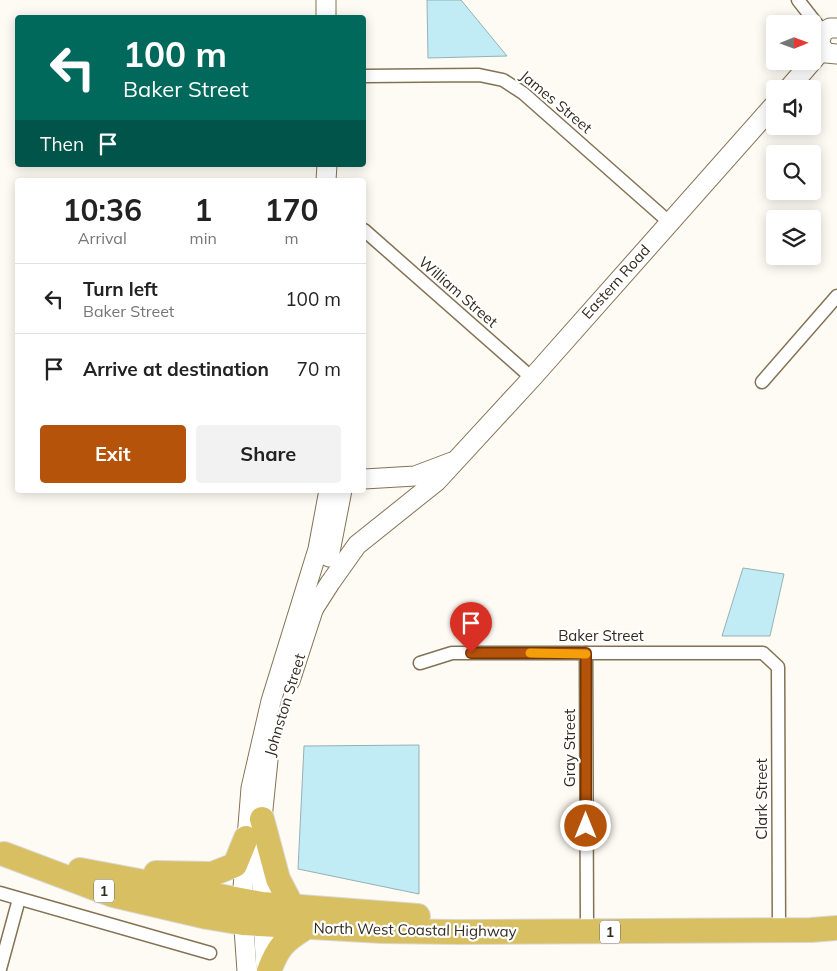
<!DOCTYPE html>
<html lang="en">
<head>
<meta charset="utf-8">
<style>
	body { margin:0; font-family:Mulish,sans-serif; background:#f2f2f2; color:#222; height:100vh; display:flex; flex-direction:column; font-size:19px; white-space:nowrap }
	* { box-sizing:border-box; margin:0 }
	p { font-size:16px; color:#767676 }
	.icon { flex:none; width:28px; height:28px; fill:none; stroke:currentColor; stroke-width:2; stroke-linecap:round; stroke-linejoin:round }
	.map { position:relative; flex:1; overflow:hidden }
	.sheet { position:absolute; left:15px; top:178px; width:351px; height:315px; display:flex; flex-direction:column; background:#fff; border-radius:5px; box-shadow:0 2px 12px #0003 }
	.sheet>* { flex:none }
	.guide { position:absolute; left:15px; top:15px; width:351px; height:152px; border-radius:5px; box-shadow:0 2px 12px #0003; background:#00695c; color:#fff; overflow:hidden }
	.needle { width:32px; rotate:89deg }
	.buttons { position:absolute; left:766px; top:15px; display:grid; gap:10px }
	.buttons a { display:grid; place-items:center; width:55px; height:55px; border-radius:5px; background:#fff; box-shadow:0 2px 12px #0003; font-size:25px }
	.pin { position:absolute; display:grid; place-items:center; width:42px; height:42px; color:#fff; margin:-51px -21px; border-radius:50% 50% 50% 0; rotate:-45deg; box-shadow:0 0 5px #0007 }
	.pin .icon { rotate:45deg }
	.me { position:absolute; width:55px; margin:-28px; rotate:0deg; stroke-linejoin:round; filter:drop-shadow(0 0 4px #0008) }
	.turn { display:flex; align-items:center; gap:18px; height:105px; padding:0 25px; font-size:22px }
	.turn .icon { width:65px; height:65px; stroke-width:2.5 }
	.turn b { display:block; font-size:35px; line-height:42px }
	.then { display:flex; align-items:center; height:48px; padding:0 25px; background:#0003; gap:10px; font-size:19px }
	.eta { display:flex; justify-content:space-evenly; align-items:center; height:85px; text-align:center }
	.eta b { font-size:30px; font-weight:700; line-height:35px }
	.action { display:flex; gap:10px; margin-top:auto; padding:10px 25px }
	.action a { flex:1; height:58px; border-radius:5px; background:#b45309; color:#fff; font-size:20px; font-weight:700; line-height:58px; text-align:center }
	.action a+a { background:#f2f2f2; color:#222 }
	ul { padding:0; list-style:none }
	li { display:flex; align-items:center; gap:15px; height:70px; padding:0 25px; border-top:1px solid #e0e0e0 }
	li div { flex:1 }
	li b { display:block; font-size:19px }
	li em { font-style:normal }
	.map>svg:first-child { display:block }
	.water { fill:#c1ebf5; stroke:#96b1b4 }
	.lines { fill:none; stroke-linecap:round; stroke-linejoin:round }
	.street-casing { stroke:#847254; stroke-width:15 }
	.secondary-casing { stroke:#847254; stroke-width:21 }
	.highway-casing { stroke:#dad9d6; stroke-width:26 }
	.street { stroke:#fff; stroke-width:12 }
	.secondary { stroke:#fff; stroke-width:19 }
	.highway { stroke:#d8bf61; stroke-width:24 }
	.route-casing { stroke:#753606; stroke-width:12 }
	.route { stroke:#b45309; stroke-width:9 }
	.slow { stroke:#f59e0b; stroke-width:9 }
	.labels { text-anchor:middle; stroke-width:4.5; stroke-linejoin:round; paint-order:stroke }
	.shield { fill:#fff; stroke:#706b62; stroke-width:1 }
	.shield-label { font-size:14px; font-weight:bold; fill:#322b1e }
	.street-label { font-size:15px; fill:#322b1e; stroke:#fff }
</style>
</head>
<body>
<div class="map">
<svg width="837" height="971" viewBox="0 0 837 971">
	<rect width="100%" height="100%" fill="#fefbf4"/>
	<g class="water">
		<polygon points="427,0 461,0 507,56 428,58"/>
		<polygon points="743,568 784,574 770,636 722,636"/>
		<polygon points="419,745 419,894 298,869 304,746"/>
	</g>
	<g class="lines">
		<g class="street-casing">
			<g id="street">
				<polyline points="798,0 823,32"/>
				<polyline points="364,76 479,75 503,80 523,93 669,222"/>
				<polyline points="364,230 532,378"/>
				<polyline points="762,382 837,296"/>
				<polyline points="586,653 587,933"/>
				<polyline points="420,663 452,653 763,653 778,667 779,930"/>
				<polyline points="0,893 210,953"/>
				<polyline points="0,969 19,899"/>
			</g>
		</g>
		<g class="secondary-casing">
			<g id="secondary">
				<polyline points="326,0 326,18"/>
				<polyline points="837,28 830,28 823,32 819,43 826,53 837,54"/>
				<polyline points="788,89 822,50"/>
				<polyline points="326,180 327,165"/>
				<polyline points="364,479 415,476 452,462"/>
				<polyline points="329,557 342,490"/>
				<polyline points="314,608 330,583 357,545 437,481 532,378 775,104"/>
				<polyline points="290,681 317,598"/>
				<polyline points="247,971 242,900 251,788 271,701 318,549 329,490"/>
				<polyline points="266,971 262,904 262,819 268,760"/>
			</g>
		</g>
		<g class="highway-casing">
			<g id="highway">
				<polyline points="262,819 278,879 292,906"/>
				<polyline points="4,854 113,895 207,917 243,923 382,931 458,932 811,930 837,928"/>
				<polyline points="80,870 262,904 418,916"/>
				<polyline points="156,873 212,874 235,865 246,838"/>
				<path d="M269 971C278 947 284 941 305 928"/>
			</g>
		</g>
		<use href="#street" class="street"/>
		<use href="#secondary" class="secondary"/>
		<use href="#highway" class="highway"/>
	</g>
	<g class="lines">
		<g class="route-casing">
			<polyline id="route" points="471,653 586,653 586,826"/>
		</g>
		<use href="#route" class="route"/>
		<polyline class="slow" points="530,653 586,654"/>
	</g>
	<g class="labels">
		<g class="shield">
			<rect x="94" y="879.5" width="20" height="23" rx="4"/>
			<rect x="600" y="920.5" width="20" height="23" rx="4"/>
		</g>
		<g class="shield-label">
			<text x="104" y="896">1</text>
			<text x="610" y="937">1</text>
		</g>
		<g class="street-label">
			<text transform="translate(556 102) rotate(40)" y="5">James Street</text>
			<text transform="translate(616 282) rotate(-48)" y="5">Eastern Road</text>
			<text transform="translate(458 292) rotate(41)" y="5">William Street</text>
			<text x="601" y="641">Baker Street</text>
			<text transform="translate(285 705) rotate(-73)" y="5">Johnston Street</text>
			<text transform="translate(570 748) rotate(-90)" y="5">Gray Street</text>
			<text transform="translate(762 799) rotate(-90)" y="5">Clark Street</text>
			<text transform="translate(415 930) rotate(1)" y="5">North West Coastal Highway</text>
		</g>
	</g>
</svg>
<div class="buttons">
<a><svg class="needle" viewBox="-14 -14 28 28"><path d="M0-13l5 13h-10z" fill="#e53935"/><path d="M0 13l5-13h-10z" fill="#767676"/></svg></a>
<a><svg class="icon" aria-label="sound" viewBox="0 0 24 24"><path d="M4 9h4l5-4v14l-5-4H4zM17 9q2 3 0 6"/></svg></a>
<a><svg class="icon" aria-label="search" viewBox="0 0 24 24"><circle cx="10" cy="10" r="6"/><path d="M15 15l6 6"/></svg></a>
<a><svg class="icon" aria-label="layers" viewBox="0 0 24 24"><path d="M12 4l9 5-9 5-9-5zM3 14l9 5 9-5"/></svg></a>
</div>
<div class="pin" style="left:471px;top:653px;background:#d93025"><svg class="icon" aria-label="arrive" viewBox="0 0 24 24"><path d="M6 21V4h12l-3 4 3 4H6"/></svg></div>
<svg class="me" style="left:586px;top:826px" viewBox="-20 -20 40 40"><circle r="17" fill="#b45309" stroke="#fff" stroke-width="3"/><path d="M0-11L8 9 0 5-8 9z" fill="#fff"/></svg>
<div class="guide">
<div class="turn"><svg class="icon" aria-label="left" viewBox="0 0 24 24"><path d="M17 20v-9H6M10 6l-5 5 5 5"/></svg><div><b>100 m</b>Baker Street</div></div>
<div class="then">Then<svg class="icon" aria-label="arrive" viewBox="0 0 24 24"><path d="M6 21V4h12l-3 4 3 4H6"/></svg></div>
</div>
<section class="sheet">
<div class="eta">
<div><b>10:36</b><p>Arrival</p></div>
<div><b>1</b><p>min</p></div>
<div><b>170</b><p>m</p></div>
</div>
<ul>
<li><svg class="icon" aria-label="left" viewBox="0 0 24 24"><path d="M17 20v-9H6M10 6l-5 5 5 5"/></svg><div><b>Turn left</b><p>Baker Street</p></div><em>100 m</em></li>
<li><svg class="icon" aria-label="arrive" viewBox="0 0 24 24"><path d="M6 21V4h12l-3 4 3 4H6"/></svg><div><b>Arrive at destination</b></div><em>70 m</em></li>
</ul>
<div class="action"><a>Exit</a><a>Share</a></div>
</section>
</div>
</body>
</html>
